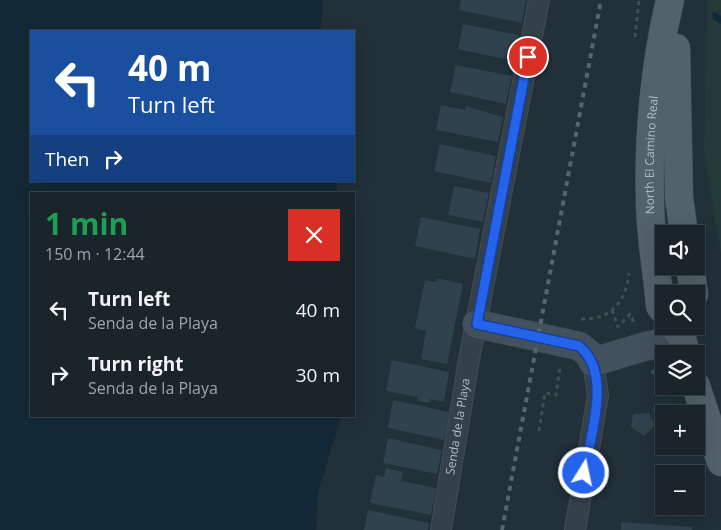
<!DOCTYPE html>
<html lang="en">
<head>
<meta charset="utf-8">
<style>
	body { margin:0; font-family:"Open Sans",sans-serif; background:#263037; color:#f1f3f6; height:100vh; display:flex; flex-direction:column; font-size:19px; white-space:nowrap }
	* { box-sizing:border-box; margin:0 }
	p { font-size:16px; color:#9fa4a9 }
	.icon { flex:none; width:28px; height:28px; fill:none; stroke:currentColor; stroke-width:2; stroke-linecap:round; stroke-linejoin:round }
	.map { position:relative; flex:1; overflow:hidden }
	.sheet { position:absolute; left:30px; top:192px; width:325px; height:225px; display:flex; flex-direction:column; background:#19242b; border-radius:0px; box-shadow:0 5px 20px #0002,0 0 0 1px #374147 }
	.sheet>* { flex:none }
	.hud { position:absolute; left:30px; top:30px; width:325px; height:152px; border-radius:0px; box-shadow:0 5px 20px #0002,0 0 0 1px #374147; background:#1a4fa0; color:#fff; overflow:hidden }
	.controls { position:absolute; left:655px; top:225px; display:grid; gap:10px }
	.controls a { display:grid; place-items:center; width:50px; height:50px; border-radius:0px; background:#19242b; box-shadow:0 5px 20px #0002,0 0 0 1px #374147; font-size:25px }
	.pin { position:absolute; display:grid; place-items:center; width:42px; height:42px; color:#fff; margin:-21px; border:2px solid #fff; border-radius:50%; box-shadow:0 1px 5px #0007 }
	.me { position:absolute; width:55px; margin:-28px; rotate:10deg; stroke-linejoin:round; filter:drop-shadow(0 0 4px #0008) }
	.turn { display:flex; align-items:center; gap:18px; height:105px; padding:0 15px; font-size:22px }
	.turn .icon { width:65px; height:65px; stroke-width:2.5 }
	.turn b { display:block; font-size:35px; line-height:42px }
	.then { display:flex; align-items:center; height:48px; padding:0 15px; background:#0003; gap:10px; font-size:19px }
	.round { display:grid; place-items:center; flex:none; width:52px; height:52px; border-radius:0px; background:#263037 }
	.summary { display:flex; align-items:center; justify-content:space-between; height:85px; padding:0 15px }
	h1 { font-size:30px; font-weight:700; line-height:38px; color:#1e9e55 }
	ul { padding:0; list-style:none }
	li { display:flex; align-items:center; gap:15px; height:65px; padding:0 15px }
	li div { flex:1 }
	li b { display:block; font-size:19px }
	li em { font-style:normal }
	.map>svg:first-child { display:block }
	.green { fill:#233a39 }
	.water { fill:#142937 }
	.lines { fill:none; stroke-linecap:round; stroke-linejoin:round }
	.stream { stroke:#142937; stroke-width:7 }
	.building { fill:#30424d }
	.street-casing { stroke:#414d56; stroke-width:22 }
	.secondary-casing { stroke:#414d56; stroke-width:29 }
	.primary-casing { stroke:#414d56; stroke-width:29 }
	.path { stroke:#3b5350; stroke-width:3; stroke-dasharray:4 4; stroke-linecap:butt }
	.street { stroke:#34414a; stroke-width:20 }
	.secondary { stroke:#42515d; stroke-width:28 }
	.primary { stroke:#52616a; stroke-width:28 }
	.rail { stroke:#566671; stroke-width:4; stroke-dasharray:5 5; stroke-linecap:butt }
	.route-casing { stroke:#184099; stroke-width:12 }
	.route { stroke:#2563eb; stroke-width:9 }
	.labels { text-anchor:middle; stroke-width:5; stroke-linejoin:round; paint-order:stroke }
	.street-label { font-size:12px; fill:#afbcc6; stroke:#1a262e }
</style>
</head>
<body>
<div class="map">
<svg width="721" height="530" viewBox="0 0 721 530">
	<rect width="100%" height="100%" fill="#213039"/>
	<polygon class="green" points="707,0 721,0 721,254 704,153"/>
	<polygon class="water" points="0,0 323,0 321,31 31,31 31,181 336,181 338,194 31,194 31,416 341,416 318,493 316,530 0,530"/>
	<g class="lines">
		<polyline class="stream" points="715,16 721,20"/>
	</g>
	<g class="building">
		<polygon points="461,0 526,0 522,23 459,10"/>
		<polygon points="463,24 519,35 514,61 458,49"/>
		<polygon points="456,65 512,76 506,104 450,92"/>
		<polygon points="441,105 465,110 466,106 503,117 498,142 436,130"/>
		<polygon points="440,144 496,156 491,183 434,171"/>
		<polygon points="454,186 489,193 483,222 448,215"/>
		<polygon points="421,217 480,229 475,259 415,246"/>
		<polygon points="437,278 463,284 447,364 421,359 426,331 415,328 425,280 436,282"/>
		<polygon points="392,360 449,372 444,402 430,399 430,403 417,401 418,397 386,391"/>
		<polygon points="393,400 449,412 444,440 388,428"/>
		<polygon points="649,413 655,425 644,436 631,427 633,414"/>
		<polygon points="388,438 442,450 437,474 383,463"/>
		<polygon points="386,468 403,472 401,481 436,488 431,515 370,503 376,475 384,477"/>
		<polygon points="368,510 429,523 428,530 364,530"/>
		<polygon points="621,522 692,527 692,530 621,530"/>
	</g>
	<g class="lines">
		<g class="street-casing">
			<g id="street">
				<path id="s1" d="M441 530 469 359 539 0"/>
				<polyline points="575,530 598,395 593,362"/>
			</g>
		</g>
		<g class="secondary-casing">
			<polyline id="secondary" points="477,324 579,346 588,353 593,362 643,347 682,338"/>
		</g>
		<g class="primary-casing">
			<g id="primary">
				<polyline points="676,48 679,197 684,234"/>
				<polyline points="690,266 694,294"/>
				<path id="s2" d="M664 311 660 306C657 270 650 235 650 200 648 135 655 63 670 0"/>
				<polyline points="674,326 682,338 686,354"/>
				<polyline points="696,386 721,462"/>
			</g>
		</g>
		<g class="path">
			<polyline points="635,37 639,0"/>
			<polyline points="612,310 618,327 630,314 635,325"/>
			<path d="M581 319C611 320 626 302 629 273"/>
			<polyline points="652,370 656,381 664,379"/>
			<polyline points="539,431 545,393 556,395 560,366"/>
		</g>
		<use href="#street" class="street"/>
		<use href="#secondary" class="secondary"/>
		<use href="#primary" class="primary"/>
		<polyline class="rail" points="502,530 601,0"/>
	</g>
	<g class="lines">
		<g class="route-casing">
			<path id="route" d="M528 57 477 324 579 346C613 373 590 437 584 473"/>
		</g>
		<use href="#route" class="route"/>
	</g>
	<g class="labels">
		<g class="street-label">
			<text dy="4" stroke="none"><textPath href="#s2" startOffset="158">North El Camino Real</textPath></text>
			<text dy="4" stroke="none"><textPath href="#s1" startOffset="105">Senda de la Playa</textPath></text>
		</g>
	</g>
</svg>
<div class="controls">
<a><svg class="icon" aria-label="sound" viewBox="0 0 24 24"><path d="M4 9h4l5-4v14l-5-4H4zM17 9q2 3 0 6"/></svg></a>
<a><svg class="icon" aria-label="search" viewBox="0 0 24 24"><circle cx="10" cy="10" r="6"/><path d="M15 15l6 6"/></svg></a>
<a><svg class="icon" aria-label="layers" viewBox="0 0 24 24"><path d="M12 4l9 5-9 5-9-5zM3 14l9 5 9-5"/></svg></a>
<a>+</a>
<a>−</a>
</div>
<div class="pin" style="left:528px;top:57px;background:#d93025"><svg class="icon" aria-label="arrive" viewBox="0 0 24 24"><path d="M6 21V4h12l-3 4 3 4H6"/></svg></div>
<svg class="me" style="left:584px;top:473px" viewBox="-20 -20 40 40"><circle r="17" fill="#2563eb" stroke="#fff" stroke-width="3"/><path d="M0-11L8 9 0 5-8 9z" fill="#fff"/></svg>
<div class="hud">
<div class="turn"><svg class="icon" aria-label="left" viewBox="0 0 24 24"><path d="M17 20v-9H6M10 6l-5 5 5 5"/></svg><div><b>40 m</b>Turn left</div></div>
<div class="then">Then<svg class="icon" aria-label="right" viewBox="0 0 24 24"><path d="M7 20v-9h11M14 6l5 5-5 5"/></svg></div>
</div>
<section class="sheet">
<div class="summary"><div><h1>1 min</h1><p>150 m · 12:44</p></div><a class="round" style="background:#d93025;color:#fff"><svg class="icon" aria-label="close" viewBox="0 0 24 24"><path d="M6 6l12 12M18 6L6 18"/></svg></a></div>
<ul>
<li><svg class="icon" aria-label="left" viewBox="0 0 24 24"><path d="M17 20v-9H6M10 6l-5 5 5 5"/></svg><div><b>Turn left</b><p>Senda de la Playa</p></div><em>40 m</em></li>
<li><svg class="icon" aria-label="right" viewBox="0 0 24 24"><path d="M7 20v-9h11M14 6l5 5-5 5"/></svg><div><b>Turn right</b><p>Senda de la Playa</p></div><em>30 m</em></li>
</ul>
</section>
</div>
</body>
</html>
